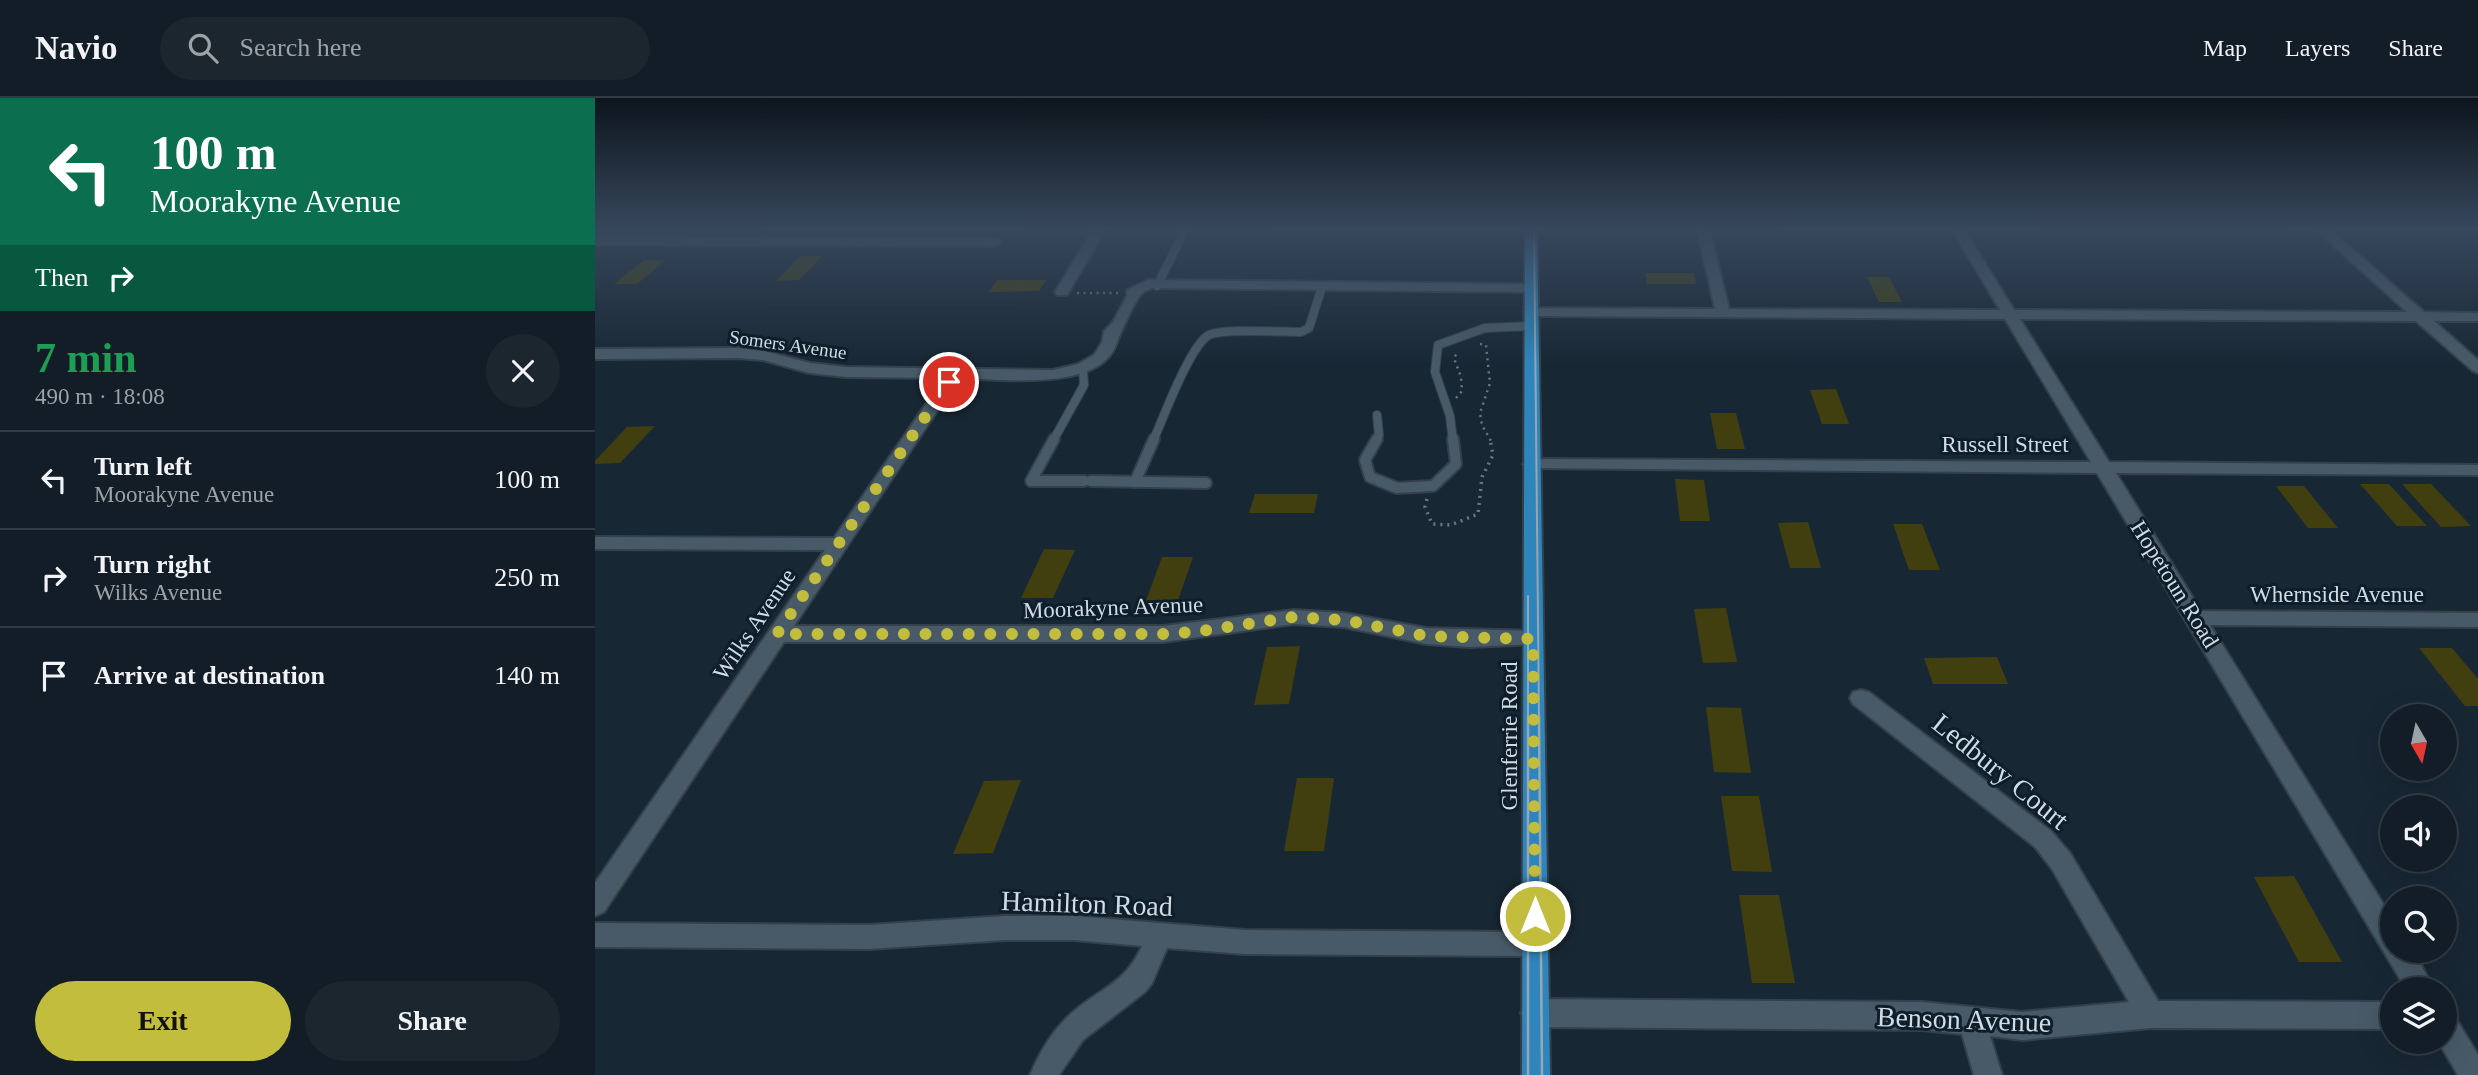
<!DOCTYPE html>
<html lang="en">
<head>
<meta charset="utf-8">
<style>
	body { margin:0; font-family:Georgia,serif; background:#1b262f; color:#f1f3f6; height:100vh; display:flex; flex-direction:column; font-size:26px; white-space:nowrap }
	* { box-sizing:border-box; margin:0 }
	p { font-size:23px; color:#9ca2a7 }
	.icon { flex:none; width:38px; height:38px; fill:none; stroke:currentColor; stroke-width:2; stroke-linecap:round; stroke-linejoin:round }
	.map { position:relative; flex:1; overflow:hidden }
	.details { display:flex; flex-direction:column; background:#121d27; width:595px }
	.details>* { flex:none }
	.hud { background:#0b6e4f; color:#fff; overflow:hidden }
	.needle { width:46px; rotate:171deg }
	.controls { position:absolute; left:1785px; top:606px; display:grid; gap:14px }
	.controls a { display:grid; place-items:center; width:77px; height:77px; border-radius:50%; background:#121d27; box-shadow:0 7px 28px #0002,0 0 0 2px #313b44; font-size:35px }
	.pin { position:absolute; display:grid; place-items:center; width:60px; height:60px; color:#fff; margin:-30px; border:4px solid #fff; border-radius:50%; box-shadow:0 2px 7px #0007 }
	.me { position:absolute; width:77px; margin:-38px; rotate:0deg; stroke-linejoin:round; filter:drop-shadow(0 0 5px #0008) }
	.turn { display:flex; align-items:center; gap:24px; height:147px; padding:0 35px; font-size:32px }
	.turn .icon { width:91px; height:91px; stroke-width:2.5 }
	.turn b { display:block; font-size:49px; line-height:60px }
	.then { display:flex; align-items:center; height:66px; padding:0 35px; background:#0003; gap:14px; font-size:26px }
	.round { display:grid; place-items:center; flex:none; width:74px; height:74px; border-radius:37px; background:#1b262f }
	.head { display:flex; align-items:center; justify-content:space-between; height:119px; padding:0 35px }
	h1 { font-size:42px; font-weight:600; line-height:52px; color:#1e9e55 }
	.cta { display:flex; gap:14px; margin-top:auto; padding:14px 35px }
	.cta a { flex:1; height:80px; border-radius:42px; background:#c3bd3e; color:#111; font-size:28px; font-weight:600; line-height:80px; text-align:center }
	.cta a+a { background:#1b262f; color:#f1f3f6 }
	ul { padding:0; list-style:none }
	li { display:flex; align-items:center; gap:21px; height:98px; padding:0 35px; border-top:2px solid #313b44 }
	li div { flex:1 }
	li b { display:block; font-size:26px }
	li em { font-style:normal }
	header { display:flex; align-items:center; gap:42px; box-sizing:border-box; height:98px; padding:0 35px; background:#121d27; border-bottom:2px solid #313b44 }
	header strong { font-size:33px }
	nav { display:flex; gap:38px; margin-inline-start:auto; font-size:24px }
	.search { width:490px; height:63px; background:#1b262f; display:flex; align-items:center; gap:18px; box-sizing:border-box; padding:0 24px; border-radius:38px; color:#9ca2a7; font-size:26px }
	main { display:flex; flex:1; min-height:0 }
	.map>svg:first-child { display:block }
	.green { fill:#413f0f }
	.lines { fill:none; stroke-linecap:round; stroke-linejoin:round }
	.service-far1-casing { stroke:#34414b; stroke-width:10 }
	.service-casing { stroke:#34414b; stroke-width:14 }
	.minor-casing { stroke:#34414b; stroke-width:4 }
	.primary-casing { stroke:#34414b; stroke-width:4 }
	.path-far1 { stroke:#6b7883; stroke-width:2.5; stroke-dasharray:2 4.5; stroke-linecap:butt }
	.path { stroke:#6b7883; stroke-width:3.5; stroke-dasharray:2 5; stroke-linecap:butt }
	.service-far1 { stroke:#485a68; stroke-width:8 }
	.service { stroke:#485a68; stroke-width:10 }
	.minor { fill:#485a68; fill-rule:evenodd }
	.primary { fill:#2e85bc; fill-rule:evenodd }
	.tram-far1 { stroke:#9aa5af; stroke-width:2 }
	.tram { stroke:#9aa5af; stroke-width:2.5 }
	.route { stroke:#c3bd3e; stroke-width:12; stroke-dasharray:0 21.6 }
	.labels { text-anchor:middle; stroke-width:6; stroke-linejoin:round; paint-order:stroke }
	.far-street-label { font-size:19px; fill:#d1dbe3; stroke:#0e1e2a }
	.street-label { font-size:23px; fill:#d1dbe3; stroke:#0e1e2a }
	.near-street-label { font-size:28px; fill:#d1dbe3; stroke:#0e1e2a }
</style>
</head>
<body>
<header>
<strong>Navio</strong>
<div class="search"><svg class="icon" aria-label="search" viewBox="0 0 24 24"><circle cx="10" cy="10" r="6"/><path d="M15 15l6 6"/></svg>Search here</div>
<nav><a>Map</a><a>Layers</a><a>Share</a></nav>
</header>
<main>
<section class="details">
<div class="hud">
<div class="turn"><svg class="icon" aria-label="left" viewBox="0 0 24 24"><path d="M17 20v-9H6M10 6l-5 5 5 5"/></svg><div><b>100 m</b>Moorakyne Avenue</div></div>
<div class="then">Then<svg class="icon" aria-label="right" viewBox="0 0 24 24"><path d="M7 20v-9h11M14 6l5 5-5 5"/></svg></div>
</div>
<div class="head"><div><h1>7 min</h1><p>490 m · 18:08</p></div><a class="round"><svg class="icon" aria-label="close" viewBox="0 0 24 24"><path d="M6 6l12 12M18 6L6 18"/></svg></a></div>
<ul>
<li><svg class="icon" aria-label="left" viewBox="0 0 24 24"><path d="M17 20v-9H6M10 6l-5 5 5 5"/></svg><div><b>Turn left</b><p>Moorakyne Avenue</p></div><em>100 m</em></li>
<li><svg class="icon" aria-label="right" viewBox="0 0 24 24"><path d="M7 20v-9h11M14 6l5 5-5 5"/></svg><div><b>Turn right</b><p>Wilks Avenue</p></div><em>250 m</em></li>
<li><svg class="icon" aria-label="arrive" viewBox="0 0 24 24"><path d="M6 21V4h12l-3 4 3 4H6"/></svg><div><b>Arrive at destination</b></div><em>140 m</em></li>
</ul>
<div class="cta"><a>Exit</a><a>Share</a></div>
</section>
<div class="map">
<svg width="1883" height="977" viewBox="0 0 1883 977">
	<rect width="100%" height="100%" fill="#182734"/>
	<g class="green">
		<polygon points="205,158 227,158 204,182 181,183"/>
		<polygon points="49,162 71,162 42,186 19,186"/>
		<polygon points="1050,175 1099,175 1101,186 1052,186"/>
		<polygon points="1272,179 1294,179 1307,204 1284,204"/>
		<polygon points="402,182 451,182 444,193 394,194"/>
		<polygon points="1241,291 1254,326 1227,326 1215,292"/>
		<polygon points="1115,315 1141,315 1150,351 1122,351"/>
		<polygon points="60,328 25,365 0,366 0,363 32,329"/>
		<polygon points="1080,381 1109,382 1115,423 1085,423"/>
		<polygon points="1765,386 1794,386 1832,428 1802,428"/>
		<polygon points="1807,386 1836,386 1876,428 1846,429"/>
		<polygon points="1681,388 1709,388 1743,430 1713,430"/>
		<polygon points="660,396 723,396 719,415 654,415"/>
		<polygon points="1213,424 1226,470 1195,470 1183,425"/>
		<polygon points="1298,426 1327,426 1345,472 1314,472"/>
		<polygon points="449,451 480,452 458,500 426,500"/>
		<polygon points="567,459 598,459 581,508 549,508"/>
		<polygon points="1131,510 1142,564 1108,565 1099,511"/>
		<polygon points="705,548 694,606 659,607 672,549"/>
		<polygon points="1824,550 1857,550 1883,581 1883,608 1870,608"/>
		<polygon points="1402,559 1413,586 1338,586 1329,560"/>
		<polygon points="1111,609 1146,610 1156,675 1119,674"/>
		<polygon points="702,680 739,680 729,753 689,753"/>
		<polygon points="426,682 398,755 358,756 389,683"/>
		<polygon points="1126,698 1164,698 1177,774 1137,773"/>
		<polygon points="1699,778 1747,864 1704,864 1659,779"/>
		<polygon points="1144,797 1184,797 1200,885 1157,885"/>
	</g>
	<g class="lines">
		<g class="service-far1-casing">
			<g id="service-far1">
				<polyline points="562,188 591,130"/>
				<polyline points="458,343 489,287 488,271"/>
				<path d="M558 343C568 321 595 247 614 237 627 230 687 234 706 234L714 230 727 189"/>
				<polyline points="781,343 784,337 782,317"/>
				<polyline points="858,343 855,318 840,274 843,247 890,230 937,228"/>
			</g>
		</g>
		<g class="service-casing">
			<g id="service">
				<polyline points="459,341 436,383 489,383"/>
				<polyline points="782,341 770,362 775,379 802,390 838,388 861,366 858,341"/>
				<polyline points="496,383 611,385"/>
				<polyline points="540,384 559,341"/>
			</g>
		</g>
		<g class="minor-casing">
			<g id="minor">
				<polygon points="499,130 511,130 472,197 462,197 460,194"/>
				<polygon points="1102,130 1114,130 1134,211 1405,212 1356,130 1368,130 1419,212 1812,214 1719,130 1733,130 1829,214 1883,215 1883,223 1839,223 1883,262 1883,275 1878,273 1821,223 1425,221 1514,364 1883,367 1883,377 1521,375 1606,513 1883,515 1883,529 1615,527 1797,820 1797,852 1818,852 1839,891 1811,891 1502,375 931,370 928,366 937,361 1496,364 1410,221 936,218 929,214 936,210 1120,211"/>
				<polygon points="0,139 401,140 407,144 401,148 0,147"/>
				<path d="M553 182 936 186 943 190 936 194 556 190C553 192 549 193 546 196 540 203 524 237 521 247 504 294 404 281 364 280L199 528H568L699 512 749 515 831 530 938 533 945 536 948 541 945 546 875 549 831 546 749 529 699 526 568 544H189L9 814 0 818V785L230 452 0 451V439L239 440 349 280 251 279 214 275 168 262 143 260 0 261V251L143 250 169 253 215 265 251 269 458 272 483 266 499 257 507 244 509 233 518 224 532 198V192Z"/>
				<polygon points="1266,592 1274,594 1456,733 1475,755 1563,903 1797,904 1797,931 1556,930 1427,942 1395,938 1407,977 1379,977 1367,936 1327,932 940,929 930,925 926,915 930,905 940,901 1327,904 1427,914 1534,904 1457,771 1440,749 1258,606 1255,600 1258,594"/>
				<path d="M410 818H479L650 832 940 834 949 837 953 846 949 855 940 858 650 856 572 850 557 885 550 894 488 942 464 977H435C445 954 458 931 478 914 507 889 530 886 547 848L479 842H410L274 851 0 849V825L274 827Z"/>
				<polygon points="1850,915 1860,919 1883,957 1883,977 1863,977 1843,943 1850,943"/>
			</g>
		</g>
		<g class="primary-casing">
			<polygon id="primary" points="930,130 942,130 955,977 927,977"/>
		</g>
		<g class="path-far1">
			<polyline points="482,195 523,195"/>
			<polyline points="885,246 891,247 895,285 885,315 887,327 896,343"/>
			<polyline points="861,300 867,293 866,279 859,260 863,253"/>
		</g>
		<polyline class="path" points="832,401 830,409 837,426 856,427 883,416 887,379 898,357 895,341"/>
		<use href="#service-far1" class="service-far1"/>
		<use href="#service" class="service"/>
		<use href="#minor" class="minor"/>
		<use href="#primary" class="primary"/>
		<g class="tram-far1">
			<polyline points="939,130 944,619"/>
			<polyline points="933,498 933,619"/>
		</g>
		<g class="tram">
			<polyline points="933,617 933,977"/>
			<polyline points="944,617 947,977"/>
		</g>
	</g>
	<linearGradient id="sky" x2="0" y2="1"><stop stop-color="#0d151d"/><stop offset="0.49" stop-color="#37475c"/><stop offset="1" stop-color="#37475c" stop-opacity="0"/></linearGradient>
	<rect width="1883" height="267" fill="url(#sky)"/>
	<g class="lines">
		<polyline class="route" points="354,284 182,536 568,536 599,534 699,519 749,522 831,538 938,541 940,818"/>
	</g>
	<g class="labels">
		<g class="far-street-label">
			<text transform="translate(193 246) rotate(8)" y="7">Somers Avenue</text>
		</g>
		<g class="street-label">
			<text x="1410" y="354">Russell Street</text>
			<text transform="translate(1580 486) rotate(58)" y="8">Hopetoun Road</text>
			<text x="1742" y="504">Whernside Avenue</text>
			<text transform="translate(518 509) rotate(-2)" y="8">Moorakyne Avenue</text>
			<text transform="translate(159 526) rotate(-56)" y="8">Wilks Avenue</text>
			<text transform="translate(914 638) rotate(-90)" y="8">Glenferrie Road</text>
		</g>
		<g class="near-street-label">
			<text transform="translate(1406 673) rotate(39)" y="10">Ledbury Court</text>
			<text transform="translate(492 805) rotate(2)" y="10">Hamilton Road</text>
			<text transform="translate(1369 921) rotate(2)" y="10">Benson Avenue</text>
		</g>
	</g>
</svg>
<div class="controls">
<a><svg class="needle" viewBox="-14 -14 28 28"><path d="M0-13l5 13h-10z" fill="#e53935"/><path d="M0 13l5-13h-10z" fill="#9ca2a7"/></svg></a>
<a><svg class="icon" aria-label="sound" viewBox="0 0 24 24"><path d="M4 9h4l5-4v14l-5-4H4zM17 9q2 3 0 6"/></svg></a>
<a><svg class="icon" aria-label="search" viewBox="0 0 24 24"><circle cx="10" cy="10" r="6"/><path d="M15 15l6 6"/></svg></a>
<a><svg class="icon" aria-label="layers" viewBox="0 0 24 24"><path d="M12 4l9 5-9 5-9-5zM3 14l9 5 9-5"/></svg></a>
</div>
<div class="pin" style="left:354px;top:284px;background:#d93025"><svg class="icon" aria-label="arrive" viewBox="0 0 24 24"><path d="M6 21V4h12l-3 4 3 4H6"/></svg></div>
<svg class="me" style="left:940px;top:818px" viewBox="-20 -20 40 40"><circle r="17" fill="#c3bd3e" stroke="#fff" stroke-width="3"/><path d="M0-11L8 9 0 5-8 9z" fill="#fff"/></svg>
</div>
</main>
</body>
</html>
